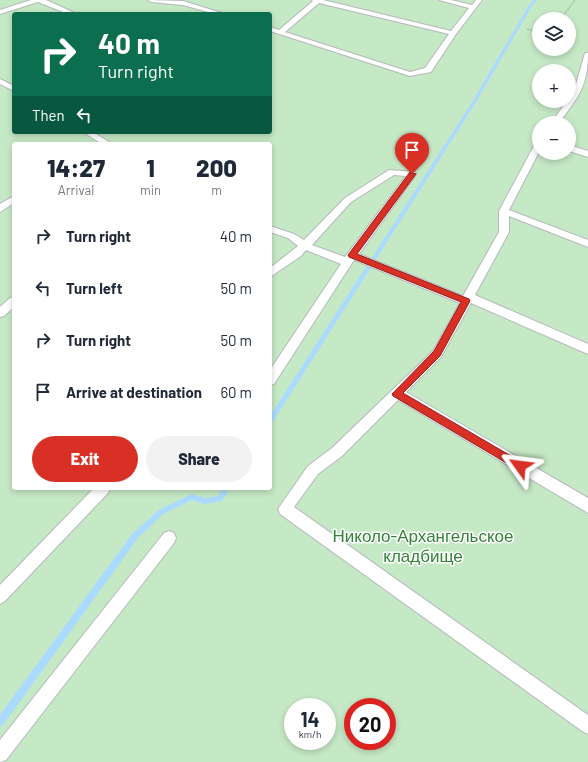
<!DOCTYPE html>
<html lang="en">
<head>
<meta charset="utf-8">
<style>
	body { margin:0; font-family:Barlow,sans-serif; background:#f2f2f3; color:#1f2937; height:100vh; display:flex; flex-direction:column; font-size:15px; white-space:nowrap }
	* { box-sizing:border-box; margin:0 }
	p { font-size:13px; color:#747a83 }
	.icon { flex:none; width:22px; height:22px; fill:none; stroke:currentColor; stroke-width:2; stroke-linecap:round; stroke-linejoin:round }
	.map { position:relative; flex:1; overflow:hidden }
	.side { position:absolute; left:12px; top:142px; width:260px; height:348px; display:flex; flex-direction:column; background:#fff; border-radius:4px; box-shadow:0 2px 6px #0003 }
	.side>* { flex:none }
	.guide { position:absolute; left:12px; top:12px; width:260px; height:122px; border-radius:4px; box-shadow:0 2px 6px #0003; background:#0b6e4f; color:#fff; overflow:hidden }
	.tools { position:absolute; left:532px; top:12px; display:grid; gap:8px }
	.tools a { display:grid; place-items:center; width:44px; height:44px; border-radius:50%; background:#fff; box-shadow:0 2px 6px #0003; font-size:20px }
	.speed { position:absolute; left:284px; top:698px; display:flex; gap:8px; font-size:20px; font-weight:700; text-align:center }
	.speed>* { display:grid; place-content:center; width:52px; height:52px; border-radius:50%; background:#fff; box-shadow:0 2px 6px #0003; line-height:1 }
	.speed small { font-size:10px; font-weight:400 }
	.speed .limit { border:6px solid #d22; background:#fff; color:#111 }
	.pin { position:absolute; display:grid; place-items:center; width:34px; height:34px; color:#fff; margin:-41px -17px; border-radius:50% 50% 50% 0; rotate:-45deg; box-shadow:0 0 4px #0007 }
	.pin .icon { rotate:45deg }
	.me { position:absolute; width:44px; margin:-22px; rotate:301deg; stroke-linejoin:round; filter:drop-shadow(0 0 3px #0008) }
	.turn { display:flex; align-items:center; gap:14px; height:84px; padding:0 20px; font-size:18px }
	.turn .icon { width:52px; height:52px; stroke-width:2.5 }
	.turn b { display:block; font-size:28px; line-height:34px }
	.then { display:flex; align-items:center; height:38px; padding:0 20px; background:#0003; gap:8px; font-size:15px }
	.eta { display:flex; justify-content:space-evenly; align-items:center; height:68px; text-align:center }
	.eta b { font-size:24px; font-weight:800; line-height:28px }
	.button { display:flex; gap:8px; margin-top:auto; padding:8px 20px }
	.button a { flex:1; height:46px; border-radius:24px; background:#d93025; color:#fff; font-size:16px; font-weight:800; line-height:46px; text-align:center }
	.button a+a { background:#f2f2f3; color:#1f2937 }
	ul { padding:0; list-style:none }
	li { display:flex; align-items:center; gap:12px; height:52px; padding:0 20px }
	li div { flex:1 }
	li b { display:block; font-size:15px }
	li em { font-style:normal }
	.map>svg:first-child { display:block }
	.green { fill:#c5e8c5; fill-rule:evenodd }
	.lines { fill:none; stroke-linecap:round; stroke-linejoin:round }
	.stream { fill:#aadaff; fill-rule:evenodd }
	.service-casing { stroke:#b5b8bc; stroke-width:2 }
	.path { stroke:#9cc7a9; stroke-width:1.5; stroke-dasharray:2.5 1; stroke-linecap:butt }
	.service { fill:#fff; fill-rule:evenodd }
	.route { fill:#d93025; stroke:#8d1f18 }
	.labels { text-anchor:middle; stroke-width:3; stroke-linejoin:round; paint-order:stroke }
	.near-park-label { font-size:17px; fill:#348238; stroke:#fff }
</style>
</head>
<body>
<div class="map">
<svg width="588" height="762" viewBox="0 0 588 762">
	<rect width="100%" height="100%" fill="#f1efe8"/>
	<path class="green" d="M0 0H588V762H0ZM14 14H270V132H14ZM539 19H569V49H539ZM539 71H569V101H539ZM539 123H569V153H539ZM14 144H270V488H14ZM293 707H327V741H293ZM353 707H387V741H353Z"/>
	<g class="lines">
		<g class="stream">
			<polygon points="534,0 538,0 532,6 473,107 272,423 270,424 270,416 469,107 529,5"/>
			<polygon points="223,488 230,488 222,501 205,504 192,500 163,514 138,538 3,725 0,726 0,715 132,534 159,510 192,494 205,498 218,496"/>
		</g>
		<g class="service-casing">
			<g id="service">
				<polygon points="31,0 46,0 77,14 68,14 38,2 0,14 0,10"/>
				<polygon points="148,0 183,1 225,14 215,14 183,5 151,2"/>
				<path d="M312 0H323L451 31 469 8 439 0H451L472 5 476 0H482L456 34 431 72 410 76 270 31V27L279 30 313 1ZM319 3 449 34 425 68 410 72 285 32Z"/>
				<path d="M585 53H588C588 87 578 97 559 123H551L567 101H569V98L574 91Z"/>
				<polygon points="0,79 14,86 14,91 0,84"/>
				<polygon points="83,132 93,132 112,144 102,144"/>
				<path d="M539 141V152L509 210 588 240V247L509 216V232L475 295 588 344V354L471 303 441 357 406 392 588 498V513L398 400 342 456 318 474 294 507 588 715V734L582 731 280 514 278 509 308 466 332 448 433 351 460 303 354 260 274 384 270 385V370L341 264 306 250 301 256 270 277V268L298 246 288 238 270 232V226L294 234 304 240 345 198 389 170 415 172 416 174 415 176 359 254 463 296 499 232V211L535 144ZM394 175 406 176 345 257 312 245 351 202Z"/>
				<polygon points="569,145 588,151 588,157 569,151"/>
				<polygon points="14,196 14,203 0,212 0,204"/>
				<polygon points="14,297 14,307 4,316 0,317 0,307 10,298"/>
				<polygon points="94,488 110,488 108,493 5,601 0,604 0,585"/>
				<polygon points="169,531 174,533 176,538 174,543 6,760 0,762 0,740 164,533"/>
			</g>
		</g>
		<g class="path">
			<polyline points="561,19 575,0"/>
			<polyline points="527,29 539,32"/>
		</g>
		<use href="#service" class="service"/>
	</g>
	<polygon class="route" points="410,172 416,174 357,254 469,299 470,301 440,356 403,393 523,463 525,466 523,469 520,471 393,396 392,394 434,351 461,302 349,257 348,255"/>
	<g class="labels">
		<g class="near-park-label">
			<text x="423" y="542">Николо-Архангельское<tspan x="423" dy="20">кладбище</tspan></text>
		</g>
	</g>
</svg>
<div class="tools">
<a><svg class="icon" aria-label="layers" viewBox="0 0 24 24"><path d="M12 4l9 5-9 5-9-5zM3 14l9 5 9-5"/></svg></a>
<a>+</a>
<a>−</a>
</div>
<div class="speed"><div>14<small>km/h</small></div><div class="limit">20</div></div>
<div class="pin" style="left:412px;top:174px;background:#d93025"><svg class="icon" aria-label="arrive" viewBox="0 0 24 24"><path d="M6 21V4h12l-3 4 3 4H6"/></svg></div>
<svg class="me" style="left:520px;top:466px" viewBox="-20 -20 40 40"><path d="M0-17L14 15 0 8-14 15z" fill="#d93025" stroke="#fff" stroke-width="4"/></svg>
<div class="guide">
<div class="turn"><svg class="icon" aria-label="right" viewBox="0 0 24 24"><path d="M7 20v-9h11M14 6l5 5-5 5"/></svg><div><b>40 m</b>Turn right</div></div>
<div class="then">Then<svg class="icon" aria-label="left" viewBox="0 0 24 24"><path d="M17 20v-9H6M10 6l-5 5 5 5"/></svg></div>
</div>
<section class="side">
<div class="eta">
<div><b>14:27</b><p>Arrival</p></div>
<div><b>1</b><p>min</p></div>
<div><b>200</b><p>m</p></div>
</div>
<ul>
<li><svg class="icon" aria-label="right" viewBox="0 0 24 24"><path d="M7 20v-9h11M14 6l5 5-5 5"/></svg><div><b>Turn right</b></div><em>40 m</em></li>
<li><svg class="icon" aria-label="left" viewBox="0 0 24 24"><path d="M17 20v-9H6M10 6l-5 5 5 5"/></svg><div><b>Turn left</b></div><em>50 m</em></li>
<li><svg class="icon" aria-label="right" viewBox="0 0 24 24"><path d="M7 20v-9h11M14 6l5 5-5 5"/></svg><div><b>Turn right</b></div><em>50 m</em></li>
<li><svg class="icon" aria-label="arrive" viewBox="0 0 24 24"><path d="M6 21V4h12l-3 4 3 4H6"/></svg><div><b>Arrive at destination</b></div><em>60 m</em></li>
</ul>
<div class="button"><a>Exit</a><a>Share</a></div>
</section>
</div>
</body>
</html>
